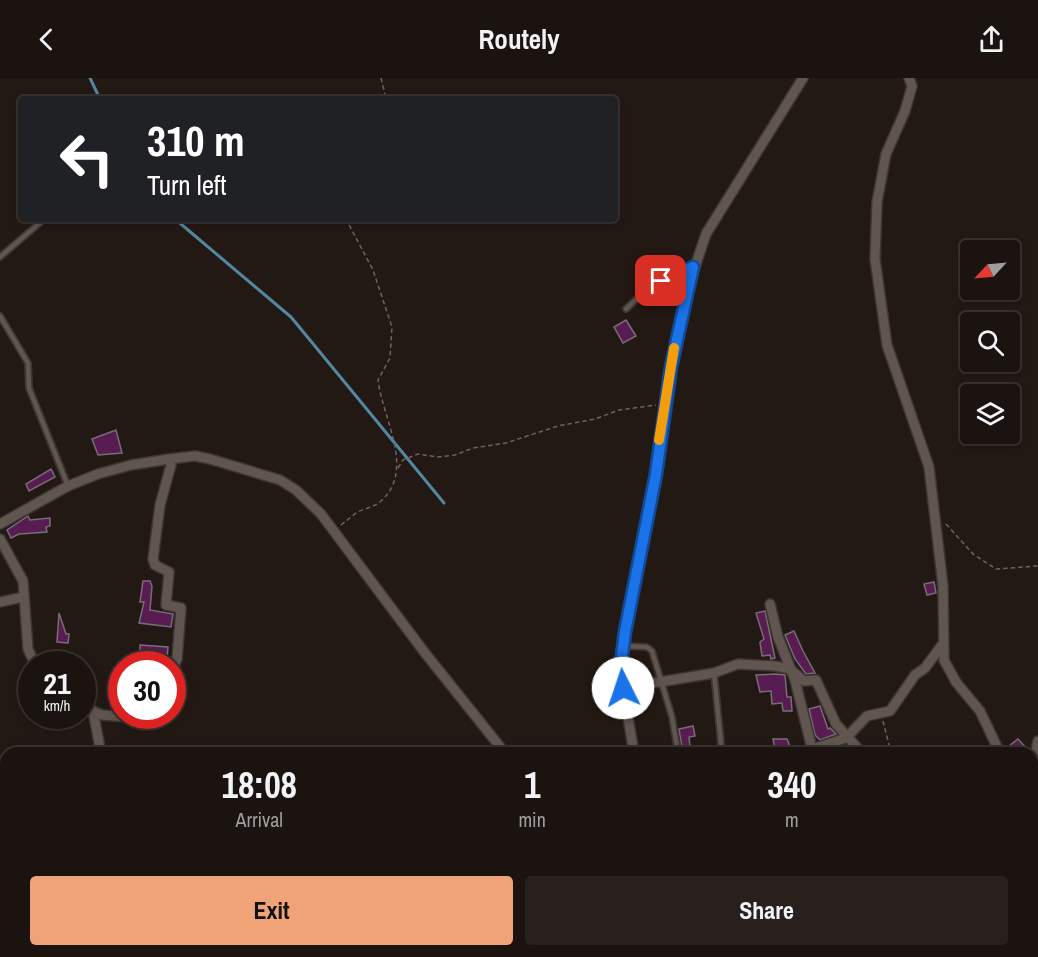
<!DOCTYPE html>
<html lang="en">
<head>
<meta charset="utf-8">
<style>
	body { margin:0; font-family:"Archivo Narrow",sans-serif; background:#27201d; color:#f1f3f6; height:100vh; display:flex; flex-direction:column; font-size:22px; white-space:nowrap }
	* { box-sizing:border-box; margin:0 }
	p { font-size:20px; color:#9f9e9e }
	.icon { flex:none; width:33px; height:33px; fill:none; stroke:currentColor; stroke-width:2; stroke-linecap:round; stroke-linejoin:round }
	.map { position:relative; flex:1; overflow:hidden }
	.panel { position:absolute; left:0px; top:669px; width:1038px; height:210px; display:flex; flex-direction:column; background:#1a130f; border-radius:18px 18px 0 0; box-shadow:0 3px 9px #0003,0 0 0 2px #38322f }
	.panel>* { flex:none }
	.top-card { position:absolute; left:18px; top:18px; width:600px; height:126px; border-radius:6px; box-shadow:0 3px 9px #0003,0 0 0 2px #38322f; background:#202124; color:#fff; overflow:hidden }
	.needle { width:39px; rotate:244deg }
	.fabs { position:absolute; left:960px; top:162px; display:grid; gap:12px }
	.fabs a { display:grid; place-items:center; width:60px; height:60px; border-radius:6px; background:#1a130f; box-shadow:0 3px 9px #0003,0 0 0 2px #38322f; font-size:30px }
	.speed { position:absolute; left:18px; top:573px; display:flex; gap:12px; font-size:30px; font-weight:700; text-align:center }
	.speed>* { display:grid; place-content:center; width:78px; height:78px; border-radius:50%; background:#1a130f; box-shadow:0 3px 9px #0003,0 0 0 2px #38322f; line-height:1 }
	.speed small { font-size:15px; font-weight:400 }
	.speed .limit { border:9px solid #d22; background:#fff; color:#111 }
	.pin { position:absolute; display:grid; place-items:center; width:51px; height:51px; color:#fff; margin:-26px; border-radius:12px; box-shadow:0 3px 9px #0006 }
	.me { position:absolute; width:66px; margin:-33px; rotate:356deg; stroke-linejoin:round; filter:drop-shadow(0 0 4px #0008) }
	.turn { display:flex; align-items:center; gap:21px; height:126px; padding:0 30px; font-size:27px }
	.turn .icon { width:78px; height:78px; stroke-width:2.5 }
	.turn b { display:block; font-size:42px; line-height:51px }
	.eta { display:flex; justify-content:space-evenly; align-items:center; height:102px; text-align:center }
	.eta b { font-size:36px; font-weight:800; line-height:42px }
	.primary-button { display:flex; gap:12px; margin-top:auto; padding:12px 30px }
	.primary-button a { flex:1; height:69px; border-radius:6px; background:#efa377; color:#111; font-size:24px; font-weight:800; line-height:69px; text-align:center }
	.primary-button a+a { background:#27201d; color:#f1f3f6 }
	header { display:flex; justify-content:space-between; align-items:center; height:78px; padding:0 30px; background:#1a130f; font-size:27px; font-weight:800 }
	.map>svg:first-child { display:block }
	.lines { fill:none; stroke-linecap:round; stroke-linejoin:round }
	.stream { stroke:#52879f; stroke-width:3 }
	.building { fill:#581c52; stroke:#776d75; stroke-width:1.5 }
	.service-casing { stroke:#3d3633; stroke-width:8 }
	.minor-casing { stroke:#3d3633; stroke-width:12 }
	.path { stroke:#6c635f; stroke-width:1.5; stroke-dasharray:4.5 3; stroke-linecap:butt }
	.service { stroke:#61554f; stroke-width:4.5 }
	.minor { stroke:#61554f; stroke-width:9 }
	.route-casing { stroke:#114b97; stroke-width:15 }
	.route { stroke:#1a73e8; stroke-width:10 }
	.slow { stroke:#f59e0b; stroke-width:10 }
</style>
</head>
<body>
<header><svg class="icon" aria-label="back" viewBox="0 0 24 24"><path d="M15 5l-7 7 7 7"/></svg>Routely<svg class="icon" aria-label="share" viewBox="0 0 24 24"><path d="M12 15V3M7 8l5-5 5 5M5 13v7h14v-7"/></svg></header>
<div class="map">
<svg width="1038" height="879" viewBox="0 0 1038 879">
	<rect width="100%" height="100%" fill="#231914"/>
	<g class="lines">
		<g class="stream">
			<polyline points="90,0 100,21"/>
			<polyline points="175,141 291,239 444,425"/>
		</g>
	</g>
	<g class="building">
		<polygon points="626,242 636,258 623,265 614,249"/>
		<polygon points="116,352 122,375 98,377 92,361"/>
		<polygon points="51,391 55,399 29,413 26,406"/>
		<polygon points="28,438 30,442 50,440 50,448 46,449 47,454 19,456 11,460 7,452"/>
		<polygon points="143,503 150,503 152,508 150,532 173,536 171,549 139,545 144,524 140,524"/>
		<polygon points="934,504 936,515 927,517 924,506"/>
		<polygon points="765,533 775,580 771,581 770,577 762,578 760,564 764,561 756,535"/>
		<polygon points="59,535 66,556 69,556 68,565 57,564"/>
		<polygon points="794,553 803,573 815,595 806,596 795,581 785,557"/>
		<polygon points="140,567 168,569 167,581 140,579"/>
		<polygon points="775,596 785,597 787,619 791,619 792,633 783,633 782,625 772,626 771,613 760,614 756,597"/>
		<polygon points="820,628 828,651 830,650 836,656 820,662 815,657 809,631"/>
		<polygon points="693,648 695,658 689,659 690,668 682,669 679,651"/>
		<polygon points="773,661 787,661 791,671 776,675"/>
		<polygon points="1018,661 1029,673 1028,675 1012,675 1009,668"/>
	</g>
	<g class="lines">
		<g class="service-casing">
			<g id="service">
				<polyline points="0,179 42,143"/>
				<polyline points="626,231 647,211 693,189"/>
				<polyline points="0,238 28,285 29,310 68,408"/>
				<polyline points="623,568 647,569 652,573 672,639 678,675"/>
				<polyline points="714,595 722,675"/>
				<polyline points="1032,815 1038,812"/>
			</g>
		</g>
		<g class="minor-casing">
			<g id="minor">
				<polyline points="909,0 912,8 905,33 886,76 877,124 875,181 887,267 929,389 943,508 944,582 956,604 980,633 1000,675"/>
				<polyline points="169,381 171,387 160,427 153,481 155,487 169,494 166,527 181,530 177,581 172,593"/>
				<polyline points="0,446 68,408 98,396 131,387 169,381 195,378 210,381 280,402 296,412 321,436 425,575 505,675"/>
				<polyline points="0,461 23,503 28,571 33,582 40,586"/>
				<polyline points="0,524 24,519"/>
				<polyline points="770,526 778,559 795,602 813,675"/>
				<polyline points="623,610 714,595 738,586 775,588 790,591 804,603 816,602 836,646 862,675"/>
				<polyline points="82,623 93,633 101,675"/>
				<polyline points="93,633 102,637 153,641 159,638"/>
				<polyline points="634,675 620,593 625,554 656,396 671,289 685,219 706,156 803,0"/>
				<polyline points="800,675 846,660 867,638 890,633 915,597 925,590 942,567"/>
				<polyline points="1032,690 1038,663"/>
				<polyline points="1032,721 1038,727"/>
				<polyline points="0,805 6,804"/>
				<polyline points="162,873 163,879"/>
				<polyline points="257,873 262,879"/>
				<polyline points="312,873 327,879"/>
				<polyline points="436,873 438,879"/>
				<polyline points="839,873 841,879"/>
				<polyline points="881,873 881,879"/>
				<polyline points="40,879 41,873"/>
				<polyline points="403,879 410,873"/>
				<polyline points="541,879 548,873"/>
				<polyline points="892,879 906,873"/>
			</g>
		</g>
		<g class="path">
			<polyline points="381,0 386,21"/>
			<polyline points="398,390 403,382 418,376 437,379 455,377 473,370 506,365 558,348 595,341 619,332 656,327"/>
			<polyline points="946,446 973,476 996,491 1038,488"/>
			<path d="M341 447C346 443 351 439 356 435 364 430 373 430 381 423 416 392 382 339 378 302L390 280 392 249 373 192 346 141"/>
			<polyline points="883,643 891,675"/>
		</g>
		<use href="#service" class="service"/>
		<use href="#minor" class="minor"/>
	</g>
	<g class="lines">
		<g class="route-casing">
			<polyline id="route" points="623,610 620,593 625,554 656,396 671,289 693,189 661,203"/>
		</g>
		<use href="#route" class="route"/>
		<polyline class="slow" points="659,362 674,270"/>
	</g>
</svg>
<div class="fabs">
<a><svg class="needle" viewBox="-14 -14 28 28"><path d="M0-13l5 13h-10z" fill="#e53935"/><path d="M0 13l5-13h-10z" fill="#9f9e9e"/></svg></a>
<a><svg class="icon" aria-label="search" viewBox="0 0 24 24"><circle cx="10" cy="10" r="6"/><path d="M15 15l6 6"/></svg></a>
<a><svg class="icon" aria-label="layers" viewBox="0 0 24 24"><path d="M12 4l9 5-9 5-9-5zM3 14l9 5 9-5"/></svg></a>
</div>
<div class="speed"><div>21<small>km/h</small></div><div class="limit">30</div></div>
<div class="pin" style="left:661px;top:203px;background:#d93025"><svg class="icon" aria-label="arrive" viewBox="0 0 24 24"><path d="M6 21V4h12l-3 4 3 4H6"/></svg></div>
<svg class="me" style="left:623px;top:610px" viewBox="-20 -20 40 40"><circle r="19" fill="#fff"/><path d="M0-13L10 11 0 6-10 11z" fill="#1a73e8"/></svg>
<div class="top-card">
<div class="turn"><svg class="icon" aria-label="left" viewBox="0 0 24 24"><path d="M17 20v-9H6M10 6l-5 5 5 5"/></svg><div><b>310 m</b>Turn left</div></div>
</div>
<section class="panel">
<div class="eta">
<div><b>18:08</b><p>Arrival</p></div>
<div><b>1</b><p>min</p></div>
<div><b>340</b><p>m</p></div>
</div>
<div class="primary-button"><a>Exit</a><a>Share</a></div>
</section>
</div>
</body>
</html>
